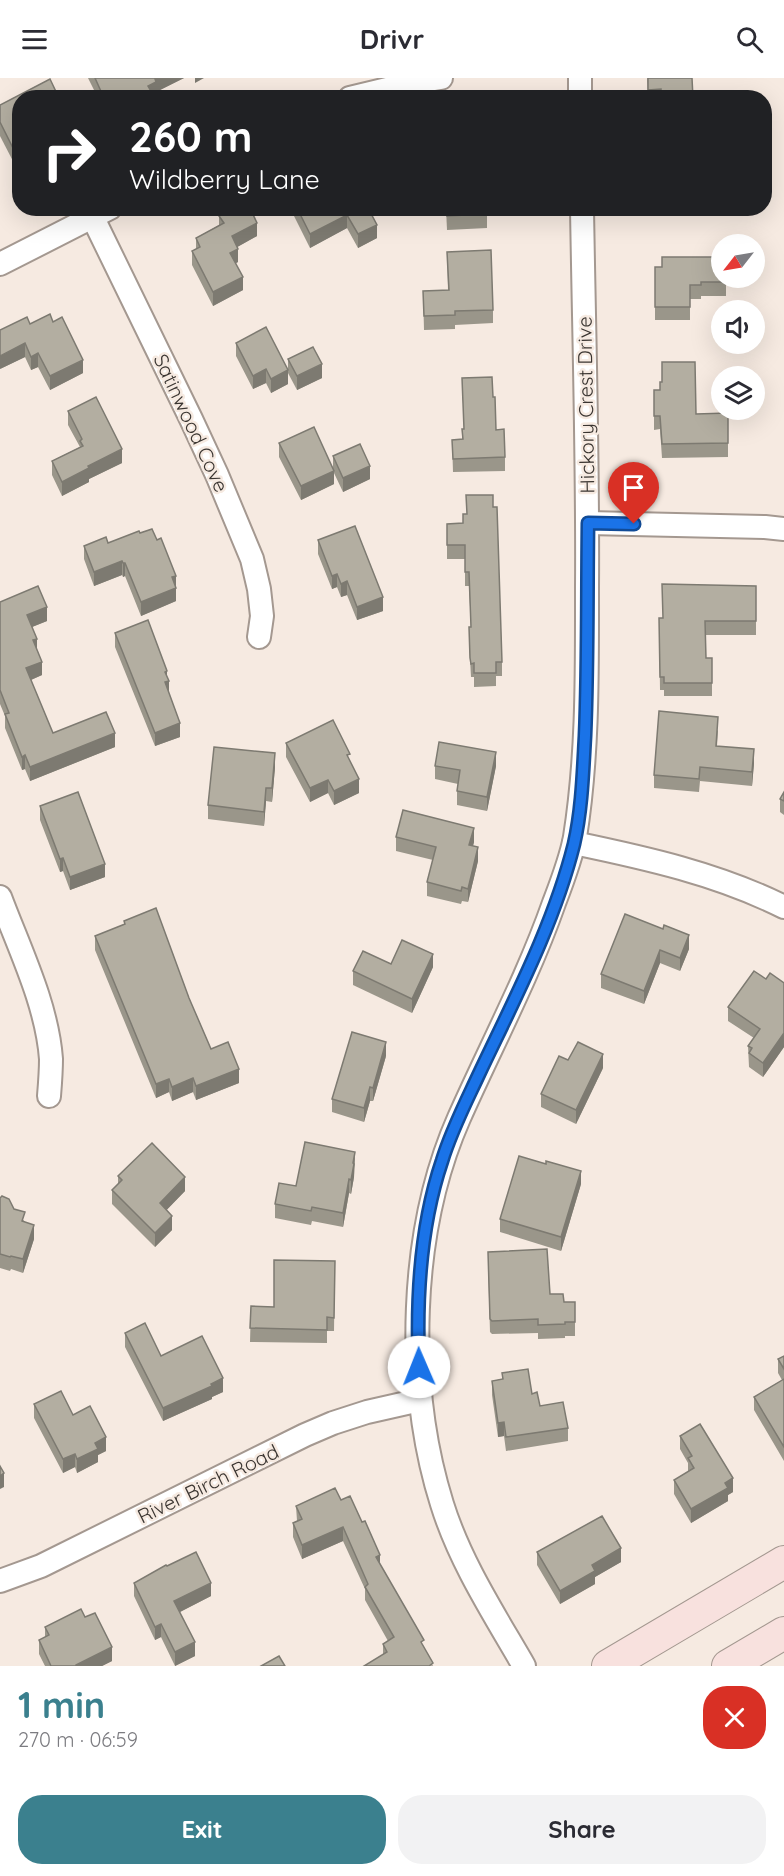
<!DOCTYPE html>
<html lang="en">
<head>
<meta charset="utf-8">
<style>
	body { margin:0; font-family:Quicksand,sans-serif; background:#f2f2f3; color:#2b2b33; height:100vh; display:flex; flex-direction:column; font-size:22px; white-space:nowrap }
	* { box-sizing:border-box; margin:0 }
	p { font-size:20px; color:#7c7c81 }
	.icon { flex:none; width:33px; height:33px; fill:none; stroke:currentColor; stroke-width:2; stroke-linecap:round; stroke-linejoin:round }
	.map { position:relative; height:1588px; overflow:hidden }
	.drawer { display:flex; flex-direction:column; background:#fff; flex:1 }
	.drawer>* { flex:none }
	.banner { position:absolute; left:12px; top:12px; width:760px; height:126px; border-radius:24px; box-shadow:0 6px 24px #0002; background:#202124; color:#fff; overflow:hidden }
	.needle { width:39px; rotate:239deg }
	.buttons { position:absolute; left:711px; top:156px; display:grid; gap:12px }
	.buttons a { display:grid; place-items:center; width:54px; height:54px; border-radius:50%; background:#fff; box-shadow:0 6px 24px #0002; font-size:30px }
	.pin { position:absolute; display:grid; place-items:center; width:51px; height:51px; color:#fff; margin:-62px -26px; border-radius:50% 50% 50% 0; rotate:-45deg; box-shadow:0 0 6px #0007 }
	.pin .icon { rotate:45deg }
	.me { position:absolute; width:66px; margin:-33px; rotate:359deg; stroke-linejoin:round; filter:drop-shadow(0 0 4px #0008) }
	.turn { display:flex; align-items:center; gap:21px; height:126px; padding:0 18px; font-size:27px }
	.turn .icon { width:78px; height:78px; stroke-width:2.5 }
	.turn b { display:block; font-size:42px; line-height:51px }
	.round { display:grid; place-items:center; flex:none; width:63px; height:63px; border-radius:24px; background:#f2f2f3 }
	.headline { display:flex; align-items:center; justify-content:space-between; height:102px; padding:0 18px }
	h1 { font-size:36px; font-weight:700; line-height:45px; color:#3b808e }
	.button { display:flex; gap:12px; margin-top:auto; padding:12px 18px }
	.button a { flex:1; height:69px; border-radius:24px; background:#3b808e; color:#fff; font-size:24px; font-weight:700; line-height:69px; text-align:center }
	.button a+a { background:#f2f2f3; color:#2b2b33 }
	header { display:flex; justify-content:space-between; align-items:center; height:78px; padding:0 18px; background:#fff; font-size:27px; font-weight:700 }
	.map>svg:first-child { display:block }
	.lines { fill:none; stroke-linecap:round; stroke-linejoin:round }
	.minor-casing { stroke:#a49890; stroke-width:26 }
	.secondary-casing { stroke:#a49890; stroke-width:34 }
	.minor { stroke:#fff; stroke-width:22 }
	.secondary { stroke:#f8e1de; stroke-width:32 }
	.wall { fill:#9a968a }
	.shaded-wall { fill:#7d7a71 }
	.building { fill:#b3aea1; stroke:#7d7a71; stroke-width:1.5 }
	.route-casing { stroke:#114b97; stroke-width:15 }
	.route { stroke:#1a73e8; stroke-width:10 }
	.labels { text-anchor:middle; stroke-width:5; stroke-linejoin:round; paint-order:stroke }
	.street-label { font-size:20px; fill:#3a3531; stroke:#f6eae1 }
</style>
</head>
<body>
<header><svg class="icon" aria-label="menu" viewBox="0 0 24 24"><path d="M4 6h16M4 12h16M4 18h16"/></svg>Drivr<svg class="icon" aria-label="search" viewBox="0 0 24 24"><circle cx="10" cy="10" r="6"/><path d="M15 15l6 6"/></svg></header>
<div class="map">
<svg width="784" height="1588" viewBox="0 0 784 1588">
	<rect width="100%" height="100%" fill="#f6eae1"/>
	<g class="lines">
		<g class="minor-casing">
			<g id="minor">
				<polyline points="580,0 580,20"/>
				<polyline points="350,20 416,4 441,0"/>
				<polyline points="93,140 191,341 217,397 252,481 259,511 262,538 259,559"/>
				<polyline points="0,186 110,130"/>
				<polyline points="588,445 765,449 784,451"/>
				<path d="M574 765C646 780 718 796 784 829"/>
				<path d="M0 819C19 870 47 926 51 981 51 993 50 1006 49 1018"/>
				<polyline points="0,1503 41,1488 305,1357 333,1345 367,1334 420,1322"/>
				<path d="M524 1588C494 1536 460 1484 442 1426 405 1308 409 1153 459 1040 491 968 528 899 554 825 562 804 571 781 575 759 588 677 587 593 587 510 588 383 584 257 582 130"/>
			</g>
		</g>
		<g class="secondary-casing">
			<g id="secondary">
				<polyline points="608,1588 784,1484"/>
				<polyline points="728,1588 784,1555"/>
			</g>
		</g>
		<use href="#minor" class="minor"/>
		<use href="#secondary" class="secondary"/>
	</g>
	<g class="wall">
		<polygon points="88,0 184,0 156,14 156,18 153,20 98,20"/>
		<polygon points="647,0 693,20 648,20"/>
		<polygon points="50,1 15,87 0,58 0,27"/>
		<polygon points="290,130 368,130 377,160 358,170 347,150 310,170"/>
		<polygon points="446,130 487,130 487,150 447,152"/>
		<polygon points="219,138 257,158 237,169 238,184 236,185 243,212 213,228 192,187 192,173 196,171 196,160 219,147"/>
		<polygon points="447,174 493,232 493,245 455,247 455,251 424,252 423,213 448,212"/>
		<polygon points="655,189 726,200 726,218 701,218 701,221 690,221 690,242 655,242"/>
		<polygon points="53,244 83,295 50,312 38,289 31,292 25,279 0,291 30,246"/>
		<polygon points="236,265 288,306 271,315 266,305 253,311 236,278"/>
		<polygon points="288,281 322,300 297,312 288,295"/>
		<polygon points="462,300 493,319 496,352 505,379 505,393 453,394 452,362 462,361 462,351 464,351"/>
		<polygon points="654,312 696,336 728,335 728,379 662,380 660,351 654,352"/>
		<polygon points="68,333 122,385 89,401 89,404 62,418 52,397 52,383 80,369 68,347"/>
		<polygon points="279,365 333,390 333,378 370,401 343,414 334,395 334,406 301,422 279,379"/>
		<polygon points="463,445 502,584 502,598 496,598 496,608 474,609 474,599 471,599 469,562 469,549 471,549 469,508 465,508 465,481 447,481 447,446"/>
		<polygon points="140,455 157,462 176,498 176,523 141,538 125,498 123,499 122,497 94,508 84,481 84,468 108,465"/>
		<polygon points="318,462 383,533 357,542 347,517 341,519 337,509 332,511 318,476"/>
		<polygon points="756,508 756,557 705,557 706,580 712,580 712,618 664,618 664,612 660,612 659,540 662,540"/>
		<polygon points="0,524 47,543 32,549 42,597 31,602 53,655 115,669 30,703 25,691 22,692 5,650 5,638 0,626"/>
		<polygon points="115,555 167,599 169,615 180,659 155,668 115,569"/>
		<polygon points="718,652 717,668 754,685 752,708 700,703 699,714 654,710 654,697"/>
		<polygon points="286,665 350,684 359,715 334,727 328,715 310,724 286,679"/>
		<polygon points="435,688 496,688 487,733 457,727 457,713 458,706 435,701"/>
		<polygon points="275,689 272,724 266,723 264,748 208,741 208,727"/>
		<polygon points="784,714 784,737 780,734 780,721"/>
		<polygon points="40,728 105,799 70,812 63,793 60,794 40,742"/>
		<polygon points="396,759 474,764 473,768 478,783 468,824 462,823 461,826 427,818 427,804 433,782 396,773"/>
		<polygon points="124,843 189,920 211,971 239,1005 196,1022 193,1014 172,1023 169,1014 156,1020 95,872 95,858 124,847"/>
		<polygon points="663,851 689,871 680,893 660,885 644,926 601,910 601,896"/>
		<polygon points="391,886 433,889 412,935 353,907 353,893"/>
		<polygon points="766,901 784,905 784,969 763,999 749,989 748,968 754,960 728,943 728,929"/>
		<polygon points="386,978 373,1023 370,1023 364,1044 332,1034 332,1021"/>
		<polygon points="603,990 576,1046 541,1029 541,1016"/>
		<polygon points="355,1074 354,1099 351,1116 349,1115 343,1149 312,1143 311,1147 275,1140 275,1126 296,1108"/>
		<polygon points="118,1098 185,1113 166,1132 172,1152 155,1169 112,1126 112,1112 118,1106"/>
		<polygon points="581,1106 561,1173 500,1154 500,1141"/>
		<polygon points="0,1120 14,1131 25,1144 34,1161 23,1195 11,1191 10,1193 0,1190"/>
		<polygon points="335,1183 334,1253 327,1253 327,1265 250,1264 251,1228 274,1229"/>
		<polygon points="488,1187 550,1216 564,1224 575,1224 575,1258 565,1258 565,1260 538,1261 538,1255 492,1256 490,1254"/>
		<polygon points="125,1255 161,1278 223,1314 212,1319 212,1321 163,1343 125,1269"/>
		<polygon points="784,1278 784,1383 754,1332 754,1319 782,1302 778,1295 778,1281"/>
		<polygon points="502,1295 532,1316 540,1328 568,1350 568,1363 506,1373 504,1358 498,1359 492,1317 492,1303 502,1301"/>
		<polygon points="34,1326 73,1337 106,1373 98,1377 98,1384 77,1395 75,1389 63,1395 34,1340"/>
		<polygon points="680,1358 733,1414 728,1417 728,1423 691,1445 674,1416 674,1402 688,1394 688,1385 680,1371"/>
		<polygon points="341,1422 380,1487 433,1588 383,1577 383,1566 388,1563 365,1522 365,1511 343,1463 302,1481 293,1459 293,1445 297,1443 296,1428"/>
		<polygon points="537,1474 621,1484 595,1499 595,1506 560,1526 537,1487"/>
		<polygon points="167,1488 211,1518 180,1534 195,1578 175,1588 161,1559 155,1562 134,1518 134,1505"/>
		<polygon points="85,1539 112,1583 102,1588 45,1588 39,1576 39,1562 45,1559 45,1549"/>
	</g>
	<g class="shaded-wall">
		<polygon points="157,0 184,0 156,14 156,18 153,20 137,20"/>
		<polygon points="195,0 204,0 195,5"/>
		<polygon points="20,72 20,85 15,87 15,74"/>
		<polygon points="347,137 347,150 310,170 310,156"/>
		<polygon points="257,145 257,158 232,172 232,158"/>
		<polygon points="377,147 377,160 358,170 358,156"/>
		<polygon points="238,171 238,184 230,188 230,175"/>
		<polygon points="243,199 243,212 213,228 213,214"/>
		<polygon points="25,265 25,279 0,291 0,278"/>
		<polygon points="38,275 38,289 31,292 31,279"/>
		<polygon points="83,282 83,295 50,312 50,298"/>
		<polygon points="322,286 322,300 297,312 297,298"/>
		<polygon points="266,291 266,305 253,311 253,298"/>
		<polygon points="288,292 288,306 271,315 271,301"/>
		<polygon points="122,371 122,385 89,401 89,404 62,418 62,404 88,388"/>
		<polygon points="370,388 370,401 343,414 343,400"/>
		<polygon points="334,393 334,406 301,422 301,408"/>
		<polygon points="122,483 122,497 94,508 94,494"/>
		<polygon points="123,485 125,485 125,498 123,499"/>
		<polygon points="337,496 337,509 332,511 332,498"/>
		<polygon points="176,498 176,523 141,538 141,524 172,499"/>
		<polygon points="347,503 347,517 341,519 341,506"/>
		<polygon points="383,519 383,533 357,542 357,529"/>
		<polygon points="47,529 47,543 27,551 27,537"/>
		<polygon points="37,561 37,575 33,562"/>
		<polygon points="42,584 42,597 26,604 26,590"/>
		<polygon points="167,593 167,603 169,603 169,616 165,618 165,594"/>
		<polygon points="180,645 180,659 155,668 155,655"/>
		<polygon points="115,655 115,669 30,703 30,689"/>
		<polygon points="754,671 754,685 752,708 752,694"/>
		<polygon points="496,674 496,688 487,733 487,719"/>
		<polygon points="275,675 275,689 272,724 272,710"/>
		<polygon points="25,677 25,691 22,692 22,679"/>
		<polygon points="359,701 359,715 334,727 334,713"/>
		<polygon points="328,702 328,715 310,724 310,710"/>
		<polygon points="266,710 266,723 264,748 264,734"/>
		<polygon points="474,750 474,764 469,781 469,767"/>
		<polygon points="478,769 478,783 468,824 468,811"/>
		<polygon points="63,780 63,793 60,794 60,781"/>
		<polygon points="105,786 105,799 70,812 70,799"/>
		<polygon points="689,857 689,871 680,893 680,880"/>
		<polygon points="660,872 660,885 644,926 644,913"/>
		<polygon points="433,876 433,889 412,935 412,921"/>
		<polygon points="784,955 784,969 763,999 763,985"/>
		<polygon points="386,964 386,978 373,1023 373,1010"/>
		<polygon points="603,976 603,990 576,1046 576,1032"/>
		<polygon points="239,991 239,1005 196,1022 196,1008"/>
		<polygon points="193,1000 193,1014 172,1023 172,1009"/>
		<polygon points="169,1001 169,1014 156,1020 156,1006"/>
		<polygon points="370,1009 370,1023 364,1044 364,1030"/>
		<polygon points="355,1074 354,1099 351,1116 351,1102"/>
		<polygon points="581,1093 581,1106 561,1173 561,1159"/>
		<polygon points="185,1099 185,1113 160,1139 160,1125"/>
		<polygon points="349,1101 349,1115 343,1149 343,1135"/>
		<polygon points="172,1138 172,1152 155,1169 155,1155"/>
		<polygon points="34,1147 34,1161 23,1195 23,1181"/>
		<polygon points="223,1300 223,1314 212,1319 212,1321 163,1343 163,1330"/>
		<polygon points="504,1344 504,1358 498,1359 498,1345"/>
		<polygon points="106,1359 106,1373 98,1377 98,1384 77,1395 77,1381 95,1365"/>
		<polygon points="75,1376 75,1389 63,1395 63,1381"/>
		<polygon points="4,1395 4,1409 0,1411 0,1398"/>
		<polygon points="733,1400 733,1414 728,1417 728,1423 691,1445 691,1431 725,1405"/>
		<polygon points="343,1449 343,1463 302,1481 302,1467"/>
		<polygon points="621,1470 621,1484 595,1499 595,1506 560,1526 560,1513 592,1487"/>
		<polygon points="380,1477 380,1491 376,1479"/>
		<polygon points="211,1505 211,1518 174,1537 174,1523"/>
		<polygon points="161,1546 161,1559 155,1562 155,1549"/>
		<polygon points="195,1564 195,1578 175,1588 175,1574"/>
		<polygon points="112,1569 112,1583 102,1588 76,1588 76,1587"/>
	</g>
	<g class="building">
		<polygon points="95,0 157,0 155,1 156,4 148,8 151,13 137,20 104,20"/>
		<polygon points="648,0 692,0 693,20 661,20 661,11 648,12"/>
		<polygon points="50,1 59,20 20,20 20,72 15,74 0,44 0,27"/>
		<polygon points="234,130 250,130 257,145 232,158 238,171 230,175 243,199 213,214 192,173 200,169 196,160 224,145 219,138"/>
		<polygon points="297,130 368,130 377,147 358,156 347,137 310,156"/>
		<polygon points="447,130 487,130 487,136 447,138"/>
		<polygon points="491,172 493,232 455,233 455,237 424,238 423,213 449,212 447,174"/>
		<polygon points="662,179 722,179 722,200 726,200 726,204 701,204 701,207 690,207 690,229 655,229 655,189 662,189"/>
		<polygon points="50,236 53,244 62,239 83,282 50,298 38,275 31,279 25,265 0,278 0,252 27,239 30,246"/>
		<polygon points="266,249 288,292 271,301 266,291 253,298 236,265"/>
		<polygon points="313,269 322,286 297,298 288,281"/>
		<polygon points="662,284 695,284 696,336 728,335 728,365 662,366 660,338 654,338 654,312 660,312 660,304 662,304"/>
		<polygon points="492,299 493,319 495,319 496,352 504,351 505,379 453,381 452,362 463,361 462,351 464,351 462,300"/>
		<polygon points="96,319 122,371 88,388 89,390 62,404 52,383 83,368 80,363 82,361 68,333"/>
		<polygon points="314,349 334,393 301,408 279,365"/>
		<polygon points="360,366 370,388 343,400 333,378"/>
		<polygon points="466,417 493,417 493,429 497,429 502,584 496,584 496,595 474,595 474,585 471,586 470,580 469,549 471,549 469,494 465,494 465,467 447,467 447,446 463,445 463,436 467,436"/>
		<polygon points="355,448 383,519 357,529 347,503 341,506 337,496 332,498 318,462"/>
		<polygon points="152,451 157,462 161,460 176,498 172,499 176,510 141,524 125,485 123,485 122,483 94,494 84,468 106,459 108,465 139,453 140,455"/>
		<polygon points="662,506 756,508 756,543 705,543 706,580 712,580 712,605 664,605 664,599 660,599 659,540 663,540"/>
		<polygon points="38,508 47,529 27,537 37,561 33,562 42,584 26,590 53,655 106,634 115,655 30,689 25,677 22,679 5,636 9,635 0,612 0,524"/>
		<polygon points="148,542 167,593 165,594 169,603 165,604 180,645 155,655 115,555"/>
		<polygon points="659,633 718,639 716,668 754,671 752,694 700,689 699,701 654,697"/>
		<polygon points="333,642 350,676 347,677 359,701 334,713 328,702 310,710 286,665"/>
		<polygon points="439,664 496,674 487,719 457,713 460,692 435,688"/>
		<polygon points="214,669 275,675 272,710 266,710 264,734 208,727"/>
		<polygon points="78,714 105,786 70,799 63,780 60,781 40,728"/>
		<polygon points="784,714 784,723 780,721"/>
		<polygon points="403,732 474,750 469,767 478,769 468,811 462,809 461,813 427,804 436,769 396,759"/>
		<polygon points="156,830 189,920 211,971 228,964 239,991 196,1008 193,1000 172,1009 169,1001 156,1006 95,858 125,846 124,843"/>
		<polygon points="625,836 663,851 664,847 689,857 680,880 660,872 644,913 601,896"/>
		<polygon points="402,862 433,876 412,921 353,893 363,873 391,886"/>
		<polygon points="754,893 766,901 770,895 784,905 784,955 763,985 749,975 752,970 748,968 760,951 728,929"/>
		<polygon points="352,954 386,964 373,1010 370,1009 364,1030 332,1021"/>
		<polygon points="578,964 603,976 576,1032 541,1016 559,978 568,982"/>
		<polygon points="305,1064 355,1074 353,1085 354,1086 351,1102 349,1101 343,1135 312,1129 311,1133 275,1126 279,1105 296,1108"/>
		<polygon points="152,1065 185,1099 160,1125 172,1138 155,1155 112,1112 122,1102 118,1098"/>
		<polygon points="519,1078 546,1086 546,1083 581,1093 561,1159 500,1141"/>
		<polygon points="2,1118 9,1121 14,1131 25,1134 22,1143 34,1147 23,1181 11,1178 10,1179 0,1176 0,1120"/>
		<polygon points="547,1171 550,1216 563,1216 564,1224 575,1224 575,1244 565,1244 565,1246 538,1247 538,1241 492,1243 490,1241 488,1174"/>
		<polygon points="274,1182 335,1183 334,1240 327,1239 327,1252 250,1250 251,1228 274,1229"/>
		<polygon points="145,1245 161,1278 202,1258 223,1300 211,1306 212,1308 163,1330 125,1255"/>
		<polygon points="784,1278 784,1291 778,1281"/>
		<polygon points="528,1291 532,1316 537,1314 540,1328 563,1324 568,1350 506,1359 504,1344 498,1345 492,1303 503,1301 502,1295"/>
		<polygon points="784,1301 784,1369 754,1319"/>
		<polygon points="61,1313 73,1337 90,1328 106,1359 95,1365 98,1371 77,1381 75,1376 63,1381 34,1326"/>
		<polygon points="700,1346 733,1400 725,1405 728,1410 691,1431 674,1402 694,1390 688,1380 692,1378 680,1358"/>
		<polygon points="0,1388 4,1395 0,1398"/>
		<polygon points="335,1410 341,1422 350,1418 362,1444 365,1443 380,1477 376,1479 424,1562 421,1564 433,1585 429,1588 364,1588 387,1574 383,1566 394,1559 365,1509 368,1506 343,1449 302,1467 293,1445 302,1441 296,1428"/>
		<polygon points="602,1438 621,1470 592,1487 595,1493 560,1513 537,1474"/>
		<polygon points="196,1474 211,1505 174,1523 195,1564 175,1574 161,1546 155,1549 134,1505 166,1487 167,1488"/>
		<polygon points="81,1531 85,1539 95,1535 112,1569 76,1587 76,1588 51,1588 39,1562 49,1557 45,1549"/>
		<polygon points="279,1578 285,1588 261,1588"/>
	</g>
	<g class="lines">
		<g class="route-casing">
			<path id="route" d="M419 1289C416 1221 420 1148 442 1083 451 1053 466 1024 479 996 514 922 554 846 574 766 582 731 583 693 585 658 588 587 587 516 588 445L634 446"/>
		</g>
		<use href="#route" class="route"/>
	</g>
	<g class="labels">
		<g class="street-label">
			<text transform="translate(586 327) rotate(-91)" y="7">Hickory Crest Drive</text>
			<text transform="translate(191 345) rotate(65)" y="7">Satinwood Cove</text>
			<text transform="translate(208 1406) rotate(-26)" y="7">River Birch Road</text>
		</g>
	</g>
</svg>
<div class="buttons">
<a><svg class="needle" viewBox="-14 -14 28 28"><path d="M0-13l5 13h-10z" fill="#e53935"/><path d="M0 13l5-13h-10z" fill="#7c7c81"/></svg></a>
<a><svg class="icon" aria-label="sound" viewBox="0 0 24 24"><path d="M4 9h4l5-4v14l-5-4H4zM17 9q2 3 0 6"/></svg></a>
<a><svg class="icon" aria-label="layers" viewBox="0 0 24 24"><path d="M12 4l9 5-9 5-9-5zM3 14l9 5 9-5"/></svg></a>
</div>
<div class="pin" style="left:634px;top:446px;background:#d93025"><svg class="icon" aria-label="arrive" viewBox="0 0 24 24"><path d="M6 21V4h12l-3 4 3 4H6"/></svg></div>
<svg class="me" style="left:419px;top:1289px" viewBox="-20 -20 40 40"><circle r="19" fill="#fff"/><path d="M0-13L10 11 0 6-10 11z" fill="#1a73e8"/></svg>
<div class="banner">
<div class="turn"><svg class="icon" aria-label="right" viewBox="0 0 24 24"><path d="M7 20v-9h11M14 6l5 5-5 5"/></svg><div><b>260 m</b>Wildberry Lane</div></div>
</div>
</div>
<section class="drawer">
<div class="headline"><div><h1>1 min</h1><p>270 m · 06:59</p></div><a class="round" style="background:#d93025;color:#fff"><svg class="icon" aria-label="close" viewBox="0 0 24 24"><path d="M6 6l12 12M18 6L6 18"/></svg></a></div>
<div class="button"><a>Exit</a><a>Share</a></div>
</section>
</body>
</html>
